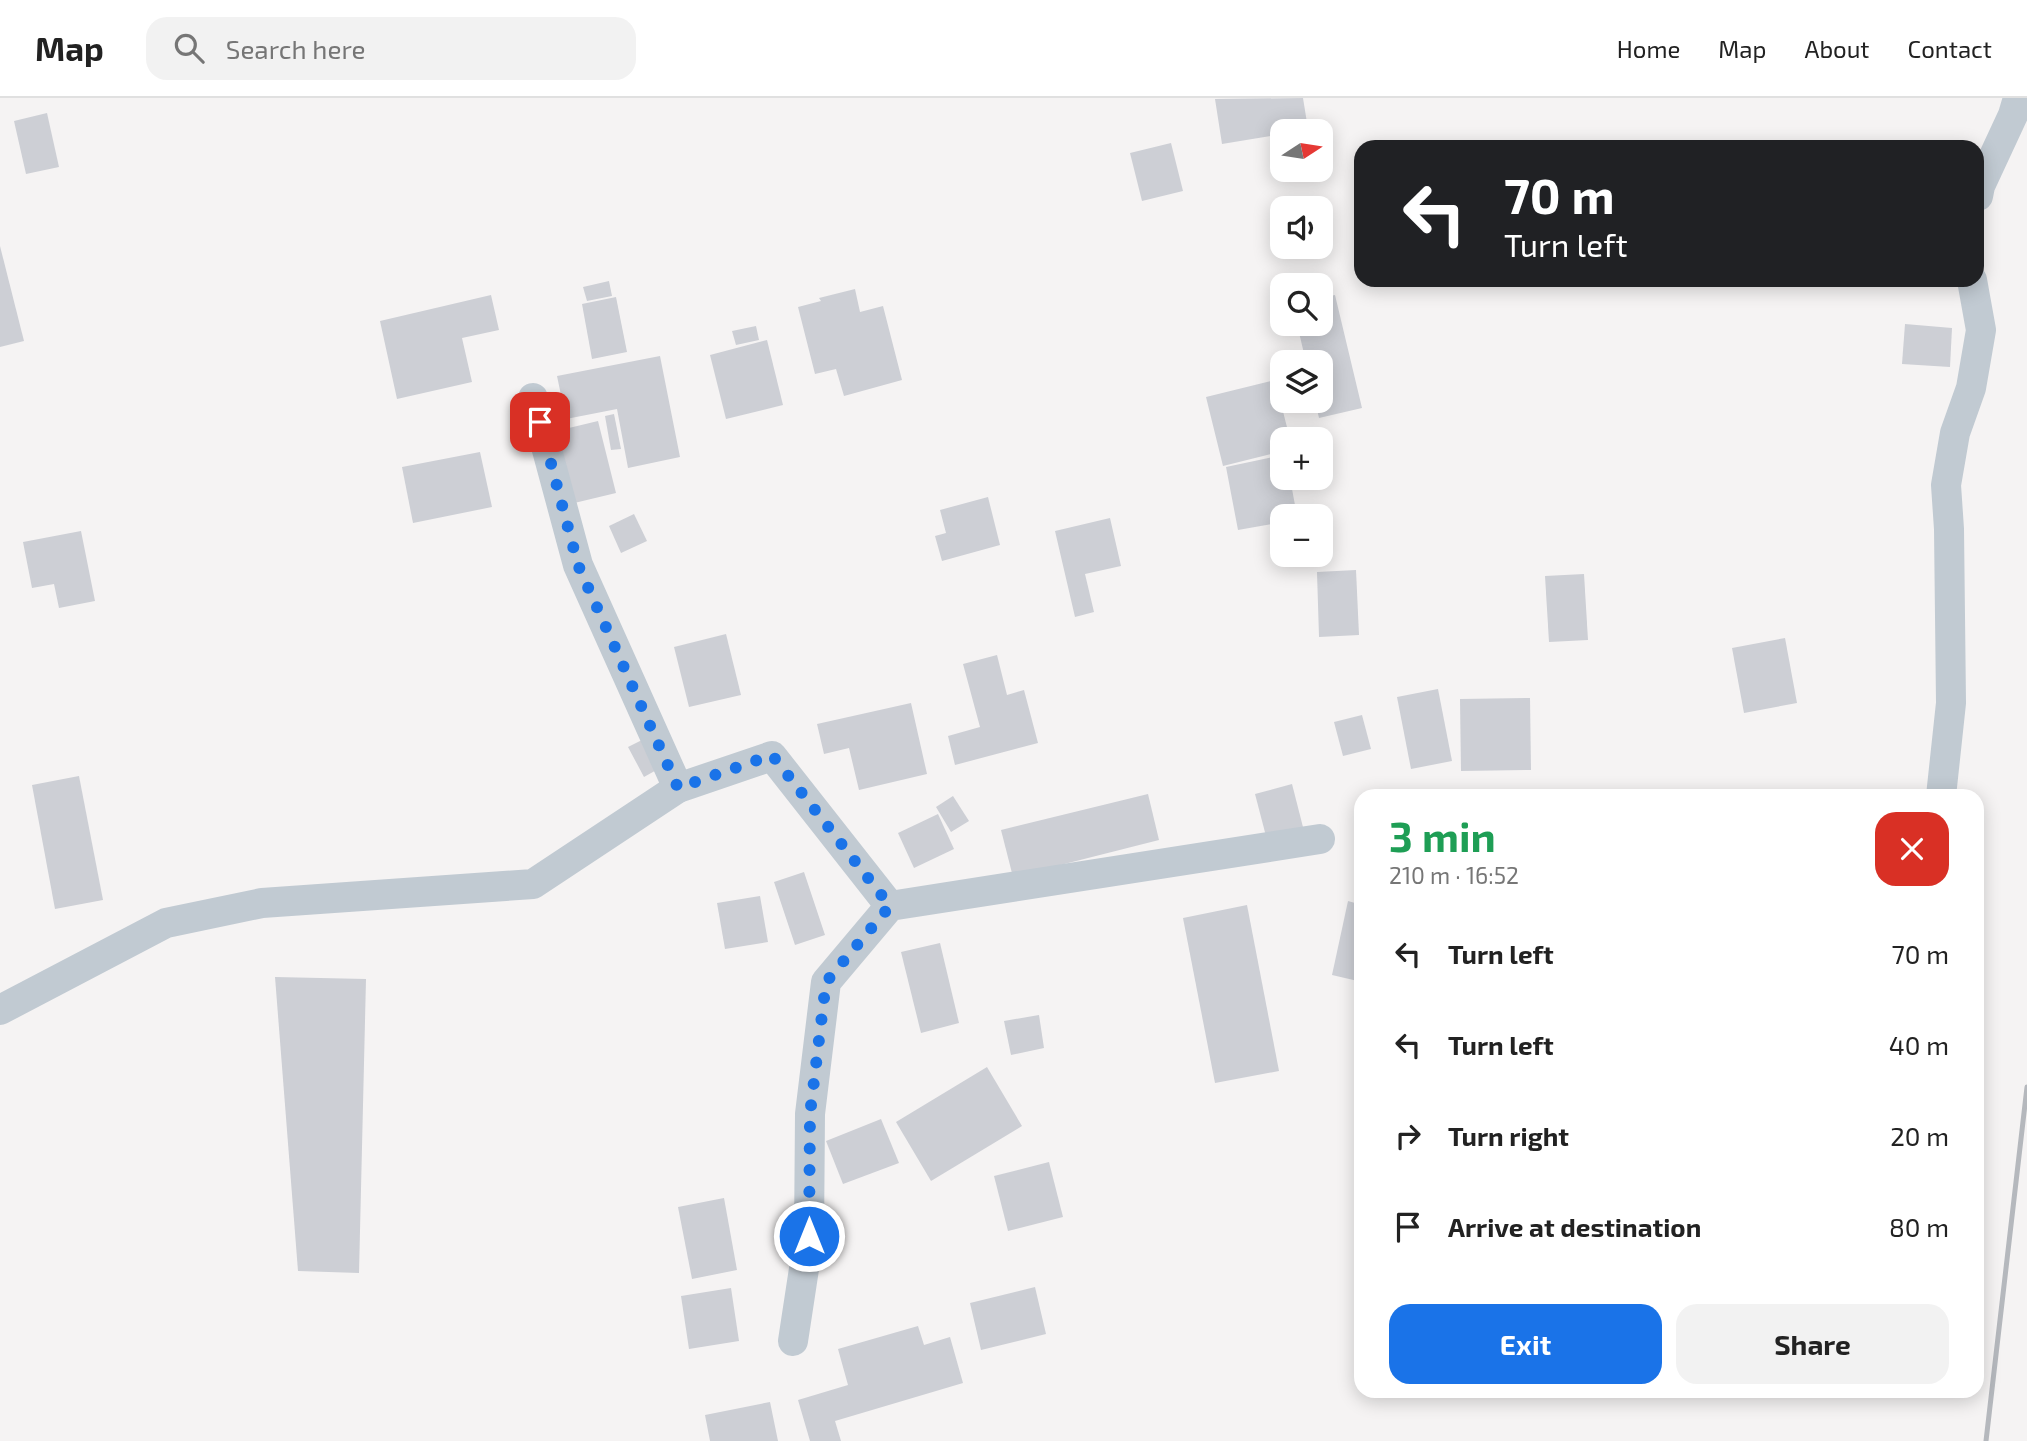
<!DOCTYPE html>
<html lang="en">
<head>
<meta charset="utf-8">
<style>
	body { margin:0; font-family:"Exo 2",sans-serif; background:#f2f2f2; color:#222; height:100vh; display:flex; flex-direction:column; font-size:26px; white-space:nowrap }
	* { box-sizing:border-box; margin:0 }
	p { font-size:23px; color:#767676 }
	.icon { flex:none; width:38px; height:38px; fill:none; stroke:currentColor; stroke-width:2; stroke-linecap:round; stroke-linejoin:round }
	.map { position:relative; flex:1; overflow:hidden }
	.side { position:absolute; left:1354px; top:691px; width:630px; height:609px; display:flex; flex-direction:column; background:#fff; border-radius:21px; box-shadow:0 4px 18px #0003 }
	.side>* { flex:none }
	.top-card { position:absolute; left:1354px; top:42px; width:630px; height:147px; border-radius:21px; box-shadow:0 4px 18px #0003; background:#202124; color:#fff; overflow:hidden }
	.needle { width:46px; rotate:78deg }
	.buttons { position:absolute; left:1270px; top:21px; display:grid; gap:14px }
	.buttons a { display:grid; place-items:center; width:63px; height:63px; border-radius:14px; background:#fff; box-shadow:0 4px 18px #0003; font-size:35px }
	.pin { position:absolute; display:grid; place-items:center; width:60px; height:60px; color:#fff; margin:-30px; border-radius:14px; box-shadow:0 4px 10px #0006 }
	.me { position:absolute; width:77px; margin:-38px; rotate:0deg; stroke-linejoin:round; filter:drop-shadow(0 0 5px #0008) }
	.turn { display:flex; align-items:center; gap:24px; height:147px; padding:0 35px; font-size:32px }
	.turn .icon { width:91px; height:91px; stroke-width:2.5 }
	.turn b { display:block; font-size:49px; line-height:60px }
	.round { display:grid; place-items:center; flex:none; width:74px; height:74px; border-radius:21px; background:#f2f2f2 }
	.headline { display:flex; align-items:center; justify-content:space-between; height:119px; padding:0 35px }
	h1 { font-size:42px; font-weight:700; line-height:52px; color:#1e9e55 }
	.cta { display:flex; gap:14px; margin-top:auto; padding:14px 35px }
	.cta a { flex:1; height:80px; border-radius:21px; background:#1a73e8; color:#fff; font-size:28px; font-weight:700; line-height:80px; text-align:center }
	.cta a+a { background:#f2f2f2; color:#222 }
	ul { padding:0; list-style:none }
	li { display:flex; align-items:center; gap:21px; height:91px; padding:0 35px }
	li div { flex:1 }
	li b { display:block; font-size:26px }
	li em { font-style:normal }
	header { display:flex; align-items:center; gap:42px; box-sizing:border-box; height:98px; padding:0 35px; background:#fff; border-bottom:2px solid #e0e0e0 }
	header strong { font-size:33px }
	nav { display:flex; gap:38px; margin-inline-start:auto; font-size:24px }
	.search { width:490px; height:63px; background:#f2f2f2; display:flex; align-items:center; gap:18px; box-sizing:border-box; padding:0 24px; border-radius:21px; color:#767676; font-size:26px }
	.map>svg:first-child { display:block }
	.building { fill:#cdcfd5 }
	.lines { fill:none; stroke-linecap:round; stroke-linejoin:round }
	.minor { stroke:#c1cad2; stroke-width:30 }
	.rail { stroke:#b5b8bd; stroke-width:5 }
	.route { stroke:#1a73e8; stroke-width:12; stroke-dasharray:0 21.6 }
</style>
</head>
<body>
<header>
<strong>Map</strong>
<div class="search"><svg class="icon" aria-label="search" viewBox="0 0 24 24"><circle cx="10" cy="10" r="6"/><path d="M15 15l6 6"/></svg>Search here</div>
<nav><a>Home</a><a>Map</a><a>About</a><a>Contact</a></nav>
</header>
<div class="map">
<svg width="2027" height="1343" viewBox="0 0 2027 1343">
	<rect width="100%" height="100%" fill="#f5f3f3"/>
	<g class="building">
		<polygon points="1303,0 1308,31 1283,33 1283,36 1222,46 1215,1"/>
		<polygon points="47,15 59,69 26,76 14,23"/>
		<polygon points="1171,45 1183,93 1142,103 1130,55"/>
		<polygon points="0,148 24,243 0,249"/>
		<polygon points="609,183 612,198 587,203 583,189"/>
		<polygon points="855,191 860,214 883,208 902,282 844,298 836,271 815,276 798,209 821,203 819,200"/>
		<polygon points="491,197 499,232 462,240 472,284 397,301 380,223"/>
		<polygon points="1335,197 1362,310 1319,320 1315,303 1321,303 1321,264 1306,264 1297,226 1321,226 1321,200"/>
		<polygon points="616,199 627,254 592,261 582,206"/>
		<polygon points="1905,226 1952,230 1950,269 1902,266"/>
		<polygon points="756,228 759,242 736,247 732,233"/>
		<polygon points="767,242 783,307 726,321 710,257"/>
		<polygon points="660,258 680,359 628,370 617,311 566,321 557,278"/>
		<polygon points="1275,282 1290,341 1283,341 1283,353 1223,368 1206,299"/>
		<polygon points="614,316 621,351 611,352 605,318"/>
		<polygon points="598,323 616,395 566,407 548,335"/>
		<polygon points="480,354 492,409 413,425 402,369"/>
		<polygon points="1283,357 1283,380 1290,380 1297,418 1283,418 1283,424 1238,432 1226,369"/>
		<polygon points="988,399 1000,447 942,463 935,438 946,435 940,412"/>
		<polygon points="634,416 647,443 621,455 609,428"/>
		<polygon points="1110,420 1121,468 1085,476 1094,514 1075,519 1055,433"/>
		<polygon points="81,433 95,503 59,510 54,486 32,490 23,444"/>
		<polygon points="1356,472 1359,537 1319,539 1317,474"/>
		<polygon points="1584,476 1588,542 1549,544 1545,478"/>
		<polygon points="726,536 741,597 689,609 674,549"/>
		<polygon points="1785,540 1797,605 1744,615 1732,550"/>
		<polygon points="997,557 1007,597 1024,592 1038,645 955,667 948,638 980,629 963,566"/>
		<polygon points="1438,591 1452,663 1411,671 1397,599"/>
		<polygon points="1530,600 1531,672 1461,673 1460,601"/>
		<polygon points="911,605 927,676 859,692 849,650 824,656 817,626"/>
		<polygon points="1362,617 1371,651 1343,658 1334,624"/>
		<polygon points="644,641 660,670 644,679 628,649"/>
		<polygon points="79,678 103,802 55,811 32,687"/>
		<polygon points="1292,686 1304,733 1267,742 1255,696"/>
		<polygon points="1148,696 1159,742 1013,779 1001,732"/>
		<polygon points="953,698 969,723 951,734 936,709"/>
		<polygon points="938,716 954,751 914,770 898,735"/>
		<polygon points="804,774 825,837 795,847 774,784"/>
		<polygon points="760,798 768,844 725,851 717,805"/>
		<polygon points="1348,803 1362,807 1362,884 1332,877"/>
		<polygon points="1247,807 1279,973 1215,985 1183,820"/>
		<polygon points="940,845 959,925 921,935 901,854"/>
		<polygon points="275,879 366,881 359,1175 298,1173"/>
		<polygon points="1039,917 1044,950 1011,957 1004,923"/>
		<polygon points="987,969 1022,1028 931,1083 896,1024"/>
		<polygon points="881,1021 899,1065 843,1086 826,1043"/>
		<polygon points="1049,1064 1063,1119 1008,1133 994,1078"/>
		<polygon points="724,1100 737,1172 692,1181 678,1109"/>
		<polygon points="1035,1189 1046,1236 981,1252 970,1205"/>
		<polygon points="731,1190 739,1243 689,1251 681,1198"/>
		<polygon points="918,1228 924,1247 950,1239 963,1285 835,1323 841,1343 810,1343 798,1302 848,1287 838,1251"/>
		<polygon points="770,1304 778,1343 710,1343 705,1317"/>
	</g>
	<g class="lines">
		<g class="minor">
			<polyline points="1978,98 1980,88 2013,17 2018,0"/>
			<polyline points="533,300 578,467 678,690"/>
			<polyline points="1941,698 1951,605 1949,431 1946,387 1955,335 1971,290 1981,232 1972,182"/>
			<polyline points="0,912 166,825 262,805 533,786 678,690 772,658 890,808"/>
			<polyline points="793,1243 809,1138 810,1016 826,884 890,808 1320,741"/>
		</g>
		<polyline class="rail" points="1986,1343 2027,989"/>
	</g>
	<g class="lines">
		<polyline class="route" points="540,324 578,467 678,690 772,657 890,808 826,884 810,1016 809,1138"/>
	</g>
</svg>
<div class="buttons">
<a><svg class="needle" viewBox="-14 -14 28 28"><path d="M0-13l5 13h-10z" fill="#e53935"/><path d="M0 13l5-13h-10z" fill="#767676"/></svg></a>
<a><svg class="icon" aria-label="sound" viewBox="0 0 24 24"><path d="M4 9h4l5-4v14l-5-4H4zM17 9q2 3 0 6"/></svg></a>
<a><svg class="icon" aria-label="search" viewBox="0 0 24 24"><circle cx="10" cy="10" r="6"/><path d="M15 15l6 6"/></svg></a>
<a><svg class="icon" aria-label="layers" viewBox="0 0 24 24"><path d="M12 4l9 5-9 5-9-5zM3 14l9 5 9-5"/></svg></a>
<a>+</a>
<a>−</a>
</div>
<div class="pin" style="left:540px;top:324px;background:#d93025"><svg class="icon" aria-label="arrive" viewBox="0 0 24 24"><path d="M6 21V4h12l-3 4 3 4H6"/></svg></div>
<svg class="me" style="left:809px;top:1138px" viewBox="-20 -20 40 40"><circle r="17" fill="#1a73e8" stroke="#fff" stroke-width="3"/><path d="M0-11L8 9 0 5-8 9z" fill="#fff"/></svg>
<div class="top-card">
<div class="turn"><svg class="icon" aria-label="left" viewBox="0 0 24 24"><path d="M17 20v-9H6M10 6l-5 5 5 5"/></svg><div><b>70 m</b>Turn left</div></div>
</div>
<section class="side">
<div class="headline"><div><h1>3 min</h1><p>210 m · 16:52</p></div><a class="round" style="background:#d93025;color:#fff"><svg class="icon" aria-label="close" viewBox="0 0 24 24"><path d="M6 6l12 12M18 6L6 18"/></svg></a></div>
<ul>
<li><svg class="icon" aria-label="left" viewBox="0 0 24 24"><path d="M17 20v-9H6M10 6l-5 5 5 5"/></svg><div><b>Turn left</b></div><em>70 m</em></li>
<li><svg class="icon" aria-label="left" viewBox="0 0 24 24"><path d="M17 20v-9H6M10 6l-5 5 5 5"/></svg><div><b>Turn left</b></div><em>40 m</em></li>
<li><svg class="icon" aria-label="right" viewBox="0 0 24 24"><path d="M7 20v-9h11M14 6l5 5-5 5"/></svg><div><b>Turn right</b></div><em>20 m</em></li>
<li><svg class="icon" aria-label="arrive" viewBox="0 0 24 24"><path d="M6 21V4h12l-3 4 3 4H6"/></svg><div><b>Arrive at destination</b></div><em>80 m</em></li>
</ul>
<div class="cta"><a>Exit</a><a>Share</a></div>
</section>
</div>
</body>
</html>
